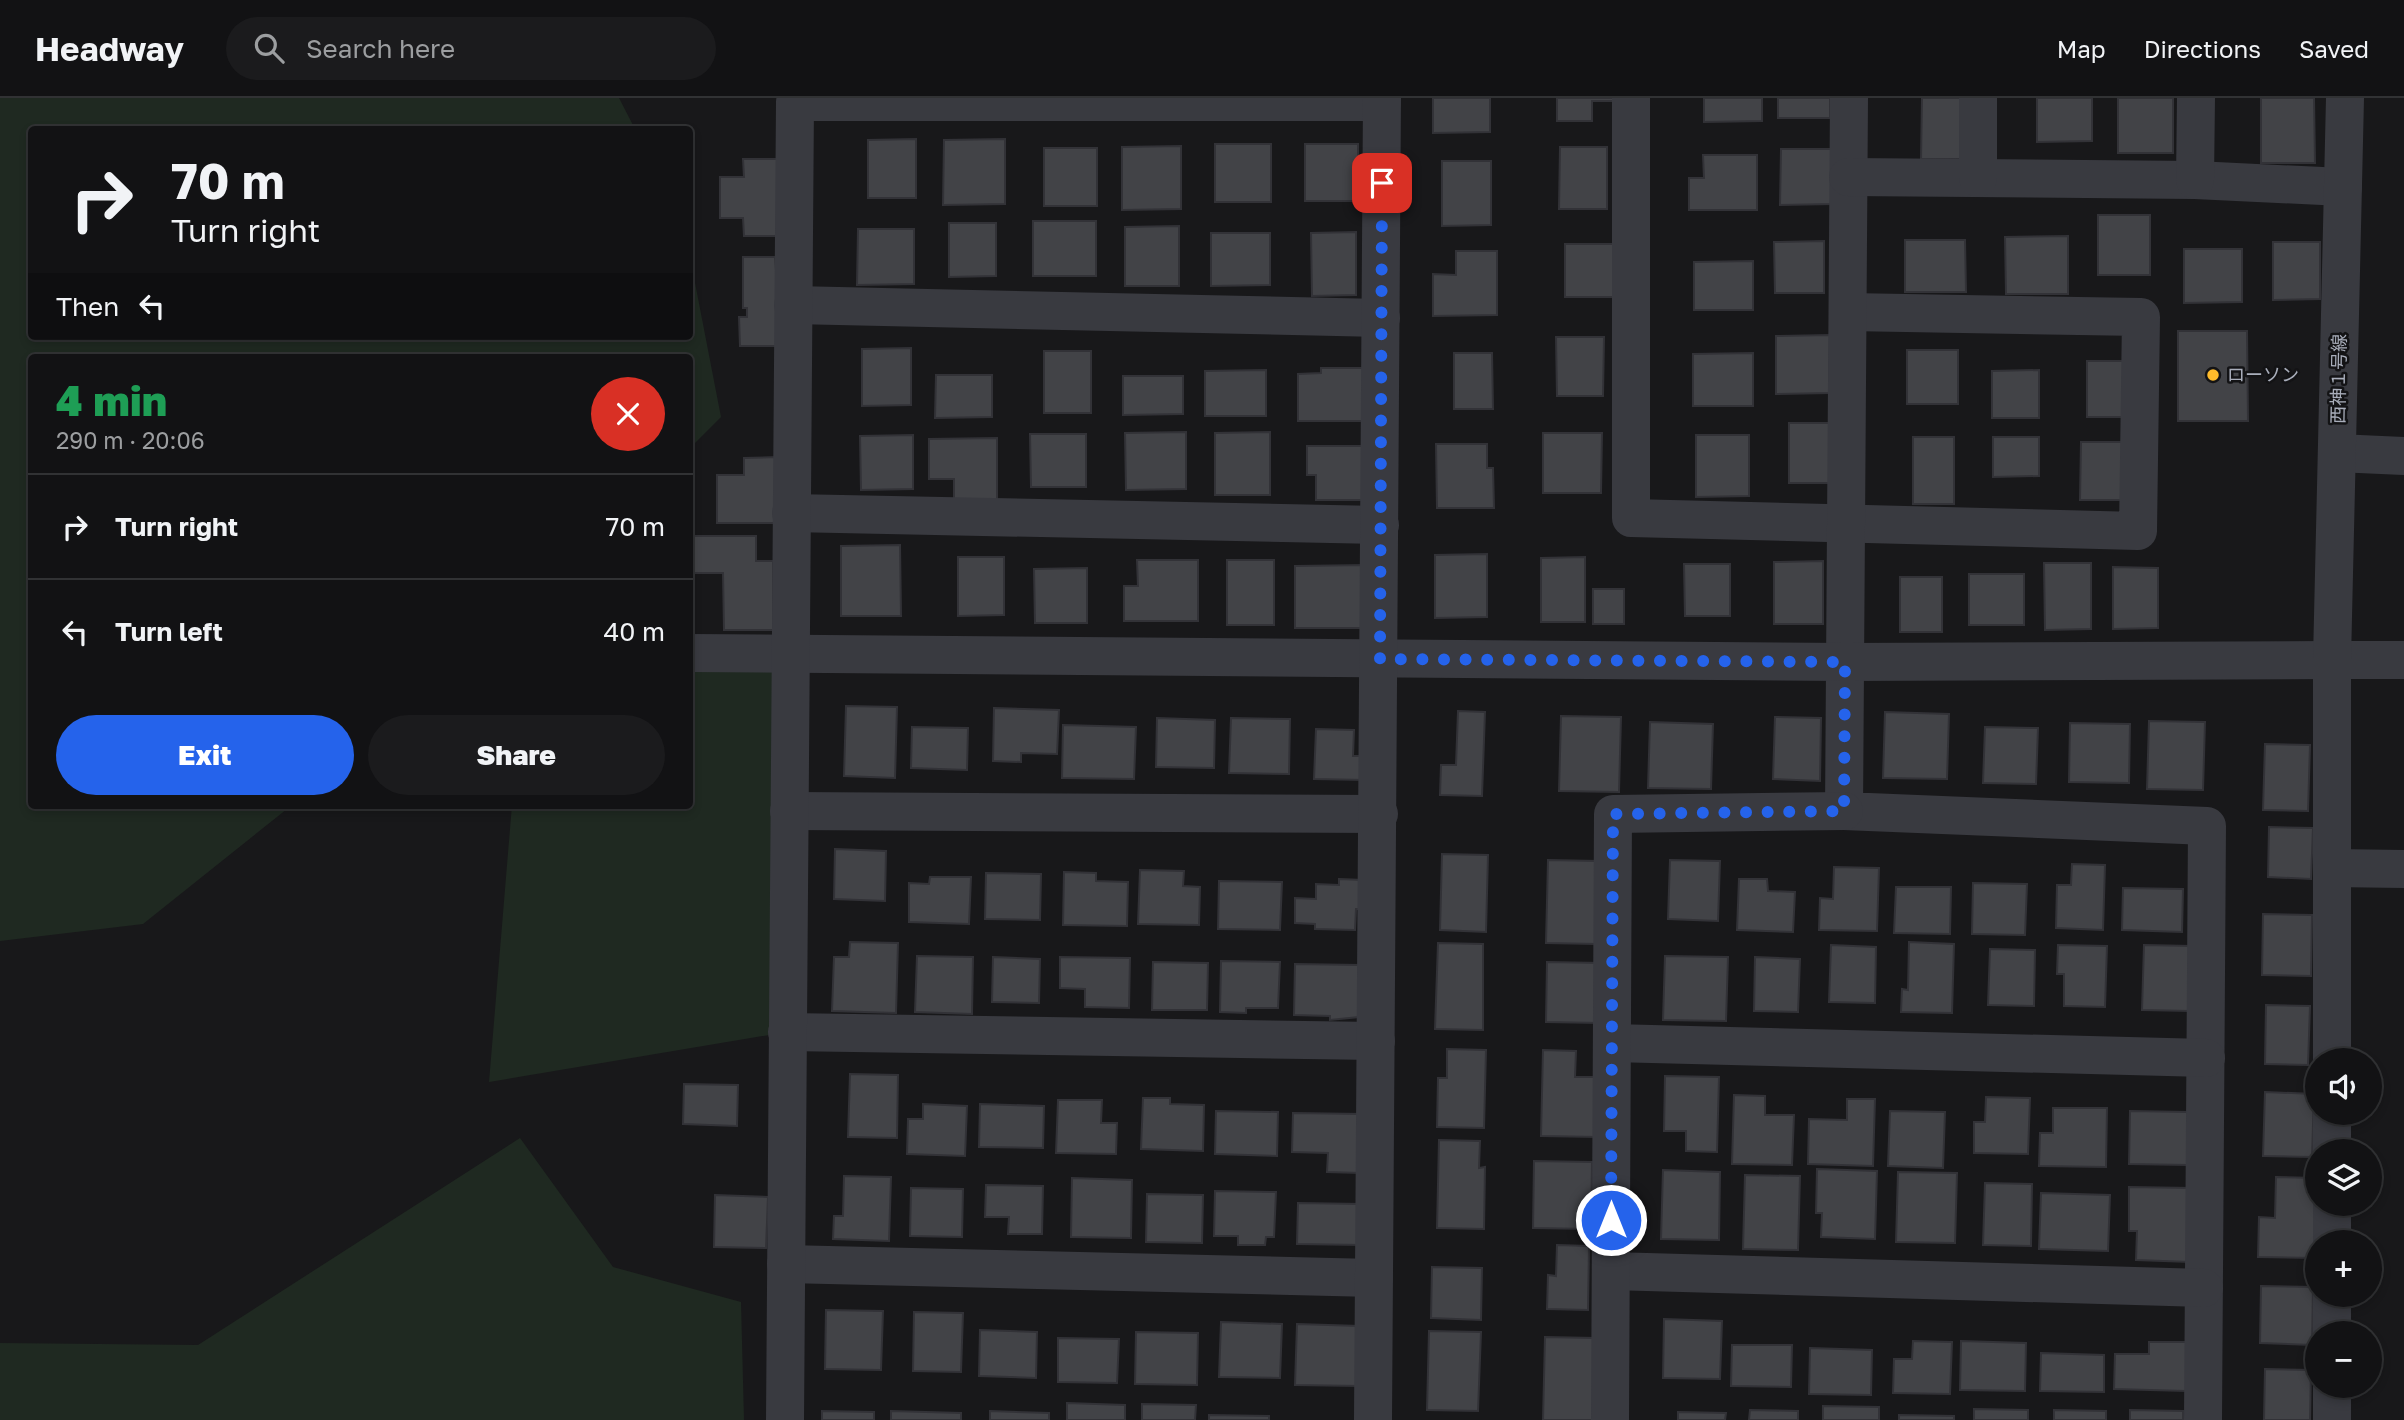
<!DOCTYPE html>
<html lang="en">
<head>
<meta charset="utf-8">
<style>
	body { margin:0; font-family:"Golos Text","Noto Sans JP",sans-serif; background:#1b1b1d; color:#f1f3f6; height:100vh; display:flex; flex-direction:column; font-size:26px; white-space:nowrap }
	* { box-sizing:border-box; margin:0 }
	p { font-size:23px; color:#9c9ea0 }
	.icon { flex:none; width:38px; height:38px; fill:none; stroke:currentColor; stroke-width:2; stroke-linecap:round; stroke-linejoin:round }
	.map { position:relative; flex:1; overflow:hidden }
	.details { position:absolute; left:28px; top:256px; width:665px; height:455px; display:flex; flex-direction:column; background:#121214; border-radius:7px; box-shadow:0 4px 10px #0003,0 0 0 2px #313234 }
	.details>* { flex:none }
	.hud { position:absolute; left:28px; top:28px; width:665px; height:214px; border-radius:7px; box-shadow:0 4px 10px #0003,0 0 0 2px #313234; background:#121214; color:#f1f3f6; overflow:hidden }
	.controls { position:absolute; left:2305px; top:950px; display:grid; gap:14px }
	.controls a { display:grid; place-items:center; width:77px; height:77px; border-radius:50%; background:#121214; box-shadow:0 4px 10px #0003,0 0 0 2px #313234; font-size:35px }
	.pin { position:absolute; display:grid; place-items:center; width:60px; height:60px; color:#fff; margin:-30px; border-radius:14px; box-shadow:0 4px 10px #0006 }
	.me { position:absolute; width:77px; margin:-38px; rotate:0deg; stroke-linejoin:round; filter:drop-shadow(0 0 5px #0008) }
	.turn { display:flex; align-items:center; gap:24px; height:147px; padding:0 28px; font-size:32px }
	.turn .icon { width:91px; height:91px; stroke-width:2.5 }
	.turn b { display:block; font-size:49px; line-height:60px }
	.then { display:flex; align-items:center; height:66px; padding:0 28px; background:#0003; gap:14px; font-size:26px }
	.round { display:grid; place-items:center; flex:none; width:74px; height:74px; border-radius:37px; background:#1b1b1d }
	.summary { display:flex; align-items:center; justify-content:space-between; height:119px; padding:0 28px }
	h1 { font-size:42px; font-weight:800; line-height:52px; color:#1e9e55 }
	.action { display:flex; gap:14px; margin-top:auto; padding:14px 28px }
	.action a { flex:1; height:80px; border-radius:42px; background:#2563eb; color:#fff; font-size:28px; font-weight:800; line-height:80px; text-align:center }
	.action a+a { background:#1b1b1d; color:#f1f3f6 }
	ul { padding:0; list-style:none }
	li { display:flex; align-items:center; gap:21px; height:105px; padding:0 28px; border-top:2px solid #313234 }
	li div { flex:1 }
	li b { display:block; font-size:26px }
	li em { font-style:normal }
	header { display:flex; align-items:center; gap:42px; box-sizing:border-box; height:98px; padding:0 35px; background:#121214; border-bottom:2px solid #313234 }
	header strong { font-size:33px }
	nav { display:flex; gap:38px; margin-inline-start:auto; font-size:24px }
	.search { width:490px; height:63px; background:#1b1b1d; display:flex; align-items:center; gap:18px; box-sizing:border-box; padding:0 24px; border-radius:38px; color:#9c9ea0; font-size:26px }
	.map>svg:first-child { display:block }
	.green { fill:#1f2921 }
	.building { fill:#424347; stroke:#323237; stroke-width:2 }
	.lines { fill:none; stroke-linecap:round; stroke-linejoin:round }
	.minor { stroke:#393a40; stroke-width:38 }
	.tertiary { stroke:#393a40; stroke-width:38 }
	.route { stroke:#2563eb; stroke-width:12; stroke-dasharray:0 21.6 }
	.poi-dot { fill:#ffbb2b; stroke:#131315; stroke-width:2.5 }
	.labels { text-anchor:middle; stroke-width:5; stroke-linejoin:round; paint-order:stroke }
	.poi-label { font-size:18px; fill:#a9aebb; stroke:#131315; text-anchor:start }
	.street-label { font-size:18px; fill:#a9aebb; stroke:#131315 }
</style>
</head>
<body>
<header>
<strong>Headway</strong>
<div class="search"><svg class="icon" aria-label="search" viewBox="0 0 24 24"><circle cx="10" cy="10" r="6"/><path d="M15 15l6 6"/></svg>Search here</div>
<nav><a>Map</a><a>Directions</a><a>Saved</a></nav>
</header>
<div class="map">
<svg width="2404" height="1322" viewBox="0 0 2404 1322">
	<rect width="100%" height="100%" fill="#18181a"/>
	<g class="green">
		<polygon points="0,0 619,0 635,31 32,32 32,238 690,238 690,159 721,319 690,350 690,259 32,259 32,707 292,707 143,826 0,843"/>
		<polygon points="690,555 791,557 787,934 489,984 512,707 690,707"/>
		<polygon points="520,1040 613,1169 741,1204 744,1322 0,1322 0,1245 198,1247"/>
	</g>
	<g class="building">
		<polygon points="1433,0 1490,0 1490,34 1433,35"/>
		<polygon points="1557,0 1613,0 1613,3 1592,3 1592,23 1557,23"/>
		<polygon points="1704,0 1762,0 1762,23 1704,24"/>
		<rect x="1778" y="0" width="52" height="20"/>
		<polygon points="1922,0 1962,0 1962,61 1921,61"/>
		<polygon points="2037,0 2092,0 2092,43 2037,44"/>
		<rect x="2118" y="0" width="55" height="55"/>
		<polygon points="2261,0 2314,0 2315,65 2261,65"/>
		<polygon points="916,41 916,100 868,100 868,42"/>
		<polygon points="1005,41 1005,106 943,107 944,42"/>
		<rect x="1215" y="46" width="56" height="58"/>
		<rect x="1305" y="46" width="53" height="57"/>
		<polygon points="1181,48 1181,111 1122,112 1122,49"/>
		<polygon points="1560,49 1607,49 1607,111 1559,111"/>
		<rect x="1044" y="50" width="53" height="58"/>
		<polygon points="1781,51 1834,51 1833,106 1780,107"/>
		<polygon points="1703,57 1757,57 1757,112 1689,112 1689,80 1704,80"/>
		<polygon points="743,61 780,61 780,138 744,138 743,120 720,120 720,79 744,79"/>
		<polygon points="1442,63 1491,63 1491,127 1442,128"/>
		<rect x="2098" y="117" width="52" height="60"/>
		<rect x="1033" y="123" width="63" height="55"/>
		<polygon points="949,125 996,125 996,178 949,179"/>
		<polygon points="1179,128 1179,188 1125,188 1125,129"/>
		<polygon points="858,131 914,131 914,186 857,187"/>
		<polygon points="1356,134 1356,197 1312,198 1311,135"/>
		<polygon points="1211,135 1270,135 1270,187 1211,188"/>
		<polygon points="2068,138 2068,196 2006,196 2005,139"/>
		<polygon points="1905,142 1965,142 1966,194 1905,194"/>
		<polygon points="1824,143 1824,195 1775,195 1774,144"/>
		<polygon points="2273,144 2320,144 2320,201 2273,202"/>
		<rect x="1565" y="146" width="49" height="53"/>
		<polygon points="2184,151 2242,151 2242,204 2184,205"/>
		<polygon points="1456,153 1497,153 1497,217 1433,218 1433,176 1456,177"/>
		<polygon points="743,159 775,159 782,248 740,248 739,219 747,219 747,210 743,210"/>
		<polygon points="1753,163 1753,212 1694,212 1694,164"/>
		<polygon points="2178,233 2247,233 2248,323 2178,323"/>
		<polygon points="1830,237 1829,295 1776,296 1776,238"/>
		<polygon points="1556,239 1604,239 1603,298 1557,298"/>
		<polygon points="911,250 911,307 862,308 862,251"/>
		<rect x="1907" y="252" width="51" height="54"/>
		<rect x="1044" y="253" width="47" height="62"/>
		<polygon points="1454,255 1492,255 1493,311 1454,311"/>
		<polygon points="1753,255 1753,308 1693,308 1693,256"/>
		<rect x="2087" y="263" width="45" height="56"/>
		<polygon points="1321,270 1367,270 1367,323 1298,323 1298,276 1321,275"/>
		<polygon points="1266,272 1266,318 1205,318 1205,273"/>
		<polygon points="2039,272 2039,320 1992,320 1992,273"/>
		<polygon points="936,277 992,277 992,319 935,320"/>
		<polygon points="1123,278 1183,278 1183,316 1123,317"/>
		<rect x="1789" y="325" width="46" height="60"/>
		<polygon points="1186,334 1186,391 1126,392 1125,335"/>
		<polygon points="1270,334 1270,397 1215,397 1215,335"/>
		<polygon points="1543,335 1602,335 1601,395 1543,395"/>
		<polygon points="1030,336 1086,336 1086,389 1031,389"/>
		<polygon points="913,337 913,391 861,392 860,338"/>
		<polygon points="1696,337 1749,337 1749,398 1696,399"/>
		<rect x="1913" y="339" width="41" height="67"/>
		<polygon points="1993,339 2039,339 2039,378 1993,379"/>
		<polygon points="997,340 997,404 954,404 954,381 929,381 929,341"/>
		<polygon points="2081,344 2126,344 2126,402 2080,402"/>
		<polygon points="1436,346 1487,346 1487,370 1493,370 1494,410 1437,410"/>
		<polygon points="1307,348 1363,348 1363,402 1316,402 1316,377 1307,377"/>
		<polygon points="778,359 778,425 717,425 717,377 744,377 744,360"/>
		<polygon points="694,438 756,438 756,463 773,463 773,532 724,532 723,475 694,475"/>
		<polygon points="900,447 901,518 841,518 841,448"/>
		<polygon points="1487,456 1487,519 1435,520 1435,457"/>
		<polygon points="958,459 1004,459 1004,517 958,518"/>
		<polygon points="1585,459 1585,524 1541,524 1541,460"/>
		<polygon points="1137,462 1198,462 1198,523 1124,523 1124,488 1138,488"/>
		<rect x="1227" y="462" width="47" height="65"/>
		<polygon points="1823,463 1823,526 1774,526 1774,464"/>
		<polygon points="2044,465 2091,465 2091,531 2045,532"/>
		<polygon points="1684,466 1730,466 1730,518 1685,518"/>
		<polygon points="1367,467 1367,530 1295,530 1295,468"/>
		<polygon points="2113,469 2158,470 2158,530 2113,531"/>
		<polygon points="1087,470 1087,525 1035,525 1034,471"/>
		<rect x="1969" y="476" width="55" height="51"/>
		<rect x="1900" y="479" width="42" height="55"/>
		<rect x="1593" y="491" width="31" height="35"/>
		<polygon points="846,608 897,609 895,680 844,678"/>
		<polygon points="994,610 1059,612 1057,656 1021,655 1021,664 993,663"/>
		<polygon points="1458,613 1485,614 1482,698 1440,697 1441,667 1456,667"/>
		<polygon points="1885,614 1949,616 1947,681 1883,680"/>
		<polygon points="1561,618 1621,619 1619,694 1559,693"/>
		<polygon points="1775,619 1821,620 1820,683 1773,681"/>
		<polygon points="1157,620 1215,622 1214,670 1156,669"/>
		<polygon points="1231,620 1290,621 1289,676 1229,675"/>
		<polygon points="2149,623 2205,624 2203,692 2147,691"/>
		<polygon points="1650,624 1713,626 1711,691 1648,690"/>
		<polygon points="2070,625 2130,626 2129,685 2069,684"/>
		<polygon points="1063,627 1136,629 1134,681 1062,680"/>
		<polygon points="912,629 968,630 967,672 911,670"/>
		<polygon points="1985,629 2038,630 2036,686 1983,685"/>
		<polygon points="1316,631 1354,632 1353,658 1365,658 1365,682 1314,681"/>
		<polygon points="2265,646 2310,647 2308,713 2263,712"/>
		<polygon points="2269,729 2313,730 2311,781 2268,779"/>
		<polygon points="835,751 886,753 885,803 834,801"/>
		<polygon points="1442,756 1488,757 1486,834 1440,832"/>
		<polygon points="1548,762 1598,763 1596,846 1546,845"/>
		<polygon points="1670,762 1720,763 1718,823 1668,821"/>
		<polygon points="2072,766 2105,767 2103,832 2056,830 2057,787 2071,787"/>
		<polygon points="1834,769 1879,770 1877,833 1819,832 1820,800 1833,801"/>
		<polygon points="1140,772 1184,773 1183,788 1200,789 1199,827 1138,826"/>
		<polygon points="1064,774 1096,775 1096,783 1128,784 1127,828 1063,827"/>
		<polygon points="986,775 1041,776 1040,822 985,821"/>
		<polygon points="930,779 971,779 969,826 909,824 909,785 929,786"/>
		<polygon points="1339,781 1363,782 1363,811 1356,811 1355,832 1315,831 1315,826 1295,825 1295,800 1316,801 1316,786 1339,787"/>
		<polygon points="1739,781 1767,781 1768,793 1795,794 1793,834 1737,832"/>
		<polygon points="1219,783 1282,784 1280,832 1218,831"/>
		<polygon points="1973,785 2027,786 2025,837 1972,836"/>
		<polygon points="1896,789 1951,789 1950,836 1894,835"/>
		<polygon points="2123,790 2183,791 2182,834 2122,832"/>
		<polygon points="2263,816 2312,817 2311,878 2262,877"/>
		<polygon points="850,844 898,845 896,915 832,913 834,859 849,859"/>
		<polygon points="1909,844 1954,846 1952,915 1901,914 1902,891 1908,892"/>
		<polygon points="1438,845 1483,846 1483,932 1435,931"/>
		<polygon points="1831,847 1876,849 1875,905 1829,904"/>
		<polygon points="2058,847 2107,848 2105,909 2064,908 2064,876 2057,876"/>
		<polygon points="2144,847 2192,848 2190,913 2142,912"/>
		<polygon points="1990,851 2035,852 2034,908 1988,907"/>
		<polygon points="917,858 973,859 972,916 915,914"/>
		<polygon points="1665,858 1728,859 1726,923 1663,922"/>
		<polygon points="993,859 1040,861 1039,905 992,904"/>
		<polygon points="1060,859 1130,860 1129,910 1085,909 1085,891 1060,890"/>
		<polygon points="1755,859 1800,861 1798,914 1754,913"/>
		<polygon points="1221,863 1280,864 1278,910 1246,910 1246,915 1220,914"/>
		<polygon points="1153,864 1208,865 1207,912 1152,912"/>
		<polygon points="1547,864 1601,865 1600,925 1546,924"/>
		<polygon points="1295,866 1360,867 1359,919 1330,922 1330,918 1294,917"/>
		<polygon points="2266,907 2310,908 2308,967 2265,966"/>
		<polygon points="1447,951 1486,952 1484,1030 1437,1029 1438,980 1447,980"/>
		<polygon points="1543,952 1576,953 1575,979 1600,979 1598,1039 1541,1038"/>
		<polygon points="850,976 898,977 897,1040 848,1039"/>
		<polygon points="1665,978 1719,979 1717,1054 1686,1053 1686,1033 1664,1033"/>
		<polygon points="684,986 738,987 737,1028 683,1026"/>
		<polygon points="2265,994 2314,996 2312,1059 2263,1058"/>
		<polygon points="1734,997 1765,998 1765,1017 1794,1017 1792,1067 1732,1066"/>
		<polygon points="1986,999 2030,1000 2028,1056 1974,1055 1974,1024 1985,1024"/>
		<polygon points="1143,1000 1170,1000 1170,1006 1204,1007 1203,1053 1141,1051"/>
		<polygon points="1847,1001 1875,1001 1873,1068 1808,1066 1809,1021 1847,1022"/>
		<polygon points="1058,1002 1102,1002 1101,1025 1117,1025 1116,1056 1056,1055"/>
		<polygon points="923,1006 967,1008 965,1058 907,1056 908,1021 923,1021"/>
		<polygon points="980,1006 1044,1008 1043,1050 979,1049"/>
		<polygon points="2053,1010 2107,1010 2106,1069 2039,1068 2040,1035 2053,1035"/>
		<polygon points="1216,1013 1278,1014 1277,1058 1215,1056"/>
		<polygon points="1890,1013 1945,1014 1943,1070 1888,1068"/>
		<polygon points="2130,1013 2189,1014 2187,1067 2129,1066"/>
		<polygon points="1293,1015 1362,1016 1360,1075 1327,1074 1328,1055 1292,1054"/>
		<polygon points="1439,1042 1480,1043 1479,1070 1485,1069 1484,1131 1437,1130"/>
		<polygon points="1534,1063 1592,1064 1591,1131 1533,1130"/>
		<polygon points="1817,1071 1877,1073 1875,1141 1821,1139 1822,1115 1816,1115"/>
		<polygon points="1663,1072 1720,1074 1719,1142 1661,1141"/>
		<polygon points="1898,1074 1957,1075 1955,1145 1896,1144"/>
		<polygon points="1745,1077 1800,1078 1798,1152 1743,1151"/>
		<polygon points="844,1078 891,1079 889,1143 833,1141 834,1118 843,1118"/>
		<polygon points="2276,1079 2317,1080 2315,1160 2258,1159 2259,1119 2275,1120"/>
		<polygon points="1072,1080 1132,1082 1131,1140 1071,1139"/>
		<polygon points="1985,1085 2032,1086 2031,1148 1983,1147"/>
		<polygon points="986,1087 1043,1088 1042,1136 1008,1136 1009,1119 985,1119"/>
		<polygon points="2129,1089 2192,1090 2190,1164 2136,1162 2137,1133 2129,1133"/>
		<polygon points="911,1090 963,1091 962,1139 910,1138"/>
		<polygon points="1215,1093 1276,1094 1274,1139 1266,1139 1265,1147 1238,1147 1238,1138 1214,1138"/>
		<polygon points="2041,1095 2110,1097 2108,1153 2039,1151"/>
		<polygon points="1147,1096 1203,1097 1202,1145 1146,1144"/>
		<polygon points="715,1097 768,1099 766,1150 714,1149"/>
		<polygon points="1298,1105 1362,1106 1361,1147 1297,1146"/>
		<polygon points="1557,1147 1589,1148 1588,1212 1547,1211 1548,1177 1556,1178"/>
		<polygon points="1432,1169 1482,1170 1481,1222 1431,1220"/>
		<polygon points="2261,1188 2313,1189 2312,1247 2260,1245"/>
		<polygon points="826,1212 883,1213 881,1272 825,1271"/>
		<polygon points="914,1214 963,1215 961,1274 913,1273"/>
		<polygon points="1664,1221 1722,1223 1720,1281 1663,1280"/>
		<polygon points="1221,1224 1282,1226 1280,1280 1219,1279"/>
		<polygon points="1297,1226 1360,1228 1359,1288 1295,1287"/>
		<polygon points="980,1232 1037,1234 1036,1280 979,1278"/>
		<polygon points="1429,1233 1481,1234 1478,1313 1427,1312"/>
		<polygon points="1136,1234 1198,1235 1197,1287 1135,1286"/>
		<polygon points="1545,1239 1595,1240 1593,1322 1543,1322"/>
		<polygon points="1058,1240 1119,1241 1117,1285 1058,1284"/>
		<polygon points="1913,1243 1952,1244 1950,1296 1893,1295 1894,1261 1912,1261"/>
		<polygon points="1961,1243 2026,1245 2025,1293 1960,1292"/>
		<polygon points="2149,1244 2187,1244 2186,1293 2114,1291 2115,1256 2149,1256"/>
		<polygon points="1732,1247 1792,1247 1791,1289 1731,1288"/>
		<polygon points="1810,1250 1872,1252 1871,1297 1809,1296"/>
		<polygon points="2041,1255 2104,1257 2104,1294 2040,1293"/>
		<polygon points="2265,1271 2311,1272 2310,1322 2264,1322"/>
		<polygon points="1067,1305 1125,1307 1125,1322 1067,1322"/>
		<polygon points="1142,1306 1196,1307 1195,1322 1142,1322"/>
		<polygon points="1823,1308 1879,1309 1879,1322 1823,1322"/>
		<polygon points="1974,1311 2028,1312 2028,1322 1974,1322"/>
		<polygon points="1750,1312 1798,1313 1798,1322 1749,1322"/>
		<polygon points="2054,1312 2106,1313 2106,1322 2054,1322"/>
		<polygon points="2130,1312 2183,1313 2183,1322 2130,1322"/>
		<polygon points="822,1313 874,1314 874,1322 822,1322"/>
		<polygon points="891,1313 961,1315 961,1322 891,1322"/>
		<polygon points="990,1313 1049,1315 1049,1322 990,1322"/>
		<polygon points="1678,1314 1726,1315 1725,1322 1678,1322"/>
		<polygon points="1209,1317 1269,1318 1269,1322 1209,1322"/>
		<polygon points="1899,1317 1954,1318 1954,1322 1899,1322"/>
	</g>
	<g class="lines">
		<g class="minor">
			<polyline points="1631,0 1631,420 2138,433 2141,219 1848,214"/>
			<polyline points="1849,0 1844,713 2207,728 2203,1322"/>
			<polyline points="1848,79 2195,82 2343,89"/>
			<polyline points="1978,80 1978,0"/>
			<polyline points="2195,82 2196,0"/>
			<polyline points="793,207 1381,220"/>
			<polyline points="2337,355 2404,358"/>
			<polyline points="791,415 1380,427"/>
			<polyline points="690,555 1845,564 2332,562"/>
			<polyline points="789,713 1379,716"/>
			<polyline points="2332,770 2404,771"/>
			<polyline points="787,934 1376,943"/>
			<polyline points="1612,945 2206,960"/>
			<polyline points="786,1166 1374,1180"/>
			<polyline points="1611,1173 2204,1190"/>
			<polyline points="785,1322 795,4 1382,4"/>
			<polyline points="1373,1322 1382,0"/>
			<polyline points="1610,1322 1613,716 1844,713"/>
		</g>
		<g class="tertiary">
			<polyline points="2332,562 2404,562"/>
			<polyline points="2332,962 2332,562 2345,0"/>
			<polyline points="2332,1054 2332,1015"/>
			<polyline points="2332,1144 2332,1106"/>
			<polyline points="2332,1236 2332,1197"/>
			<polyline points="2332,1322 2332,1288"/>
		</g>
	</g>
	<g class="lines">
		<polyline class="route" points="1382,85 1380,561 1845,564 1844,713 1613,716 1611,1122"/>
	</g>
	<circle class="poi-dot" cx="2213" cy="277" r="7"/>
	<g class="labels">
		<g class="poi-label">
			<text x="2227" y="283">ローソン</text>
		</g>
		<g class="street-label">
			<text transform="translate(2339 281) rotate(-89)" y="6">西神１号線</text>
		</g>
	</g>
</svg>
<div class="controls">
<a><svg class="icon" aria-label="sound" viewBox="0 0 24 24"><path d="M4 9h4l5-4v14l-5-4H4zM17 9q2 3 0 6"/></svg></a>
<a><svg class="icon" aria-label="layers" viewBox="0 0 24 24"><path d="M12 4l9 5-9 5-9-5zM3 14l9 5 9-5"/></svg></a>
<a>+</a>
<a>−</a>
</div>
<div class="pin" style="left:1382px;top:85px;background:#d93025"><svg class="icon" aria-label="arrive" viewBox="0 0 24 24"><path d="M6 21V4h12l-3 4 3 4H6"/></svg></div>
<svg class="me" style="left:1611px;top:1122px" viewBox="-20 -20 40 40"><circle r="17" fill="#2563eb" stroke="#fff" stroke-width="3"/><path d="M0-11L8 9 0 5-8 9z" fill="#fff"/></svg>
<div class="hud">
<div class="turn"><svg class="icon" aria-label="right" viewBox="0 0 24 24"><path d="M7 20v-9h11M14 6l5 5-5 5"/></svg><div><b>70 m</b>Turn right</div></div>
<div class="then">Then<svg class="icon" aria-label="left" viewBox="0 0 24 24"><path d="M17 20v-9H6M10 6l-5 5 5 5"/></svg></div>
</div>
<section class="details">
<div class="summary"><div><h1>4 min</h1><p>290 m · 20:06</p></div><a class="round" style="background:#d93025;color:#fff"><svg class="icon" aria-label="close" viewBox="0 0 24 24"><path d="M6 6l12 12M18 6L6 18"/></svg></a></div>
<ul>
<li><svg class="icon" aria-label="right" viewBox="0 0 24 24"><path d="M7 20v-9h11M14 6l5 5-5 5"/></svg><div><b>Turn right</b></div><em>70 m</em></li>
<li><svg class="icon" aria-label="left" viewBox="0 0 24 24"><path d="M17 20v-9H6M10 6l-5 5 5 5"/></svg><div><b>Turn left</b></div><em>40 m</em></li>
</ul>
<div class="action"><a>Exit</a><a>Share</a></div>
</section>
</div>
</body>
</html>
